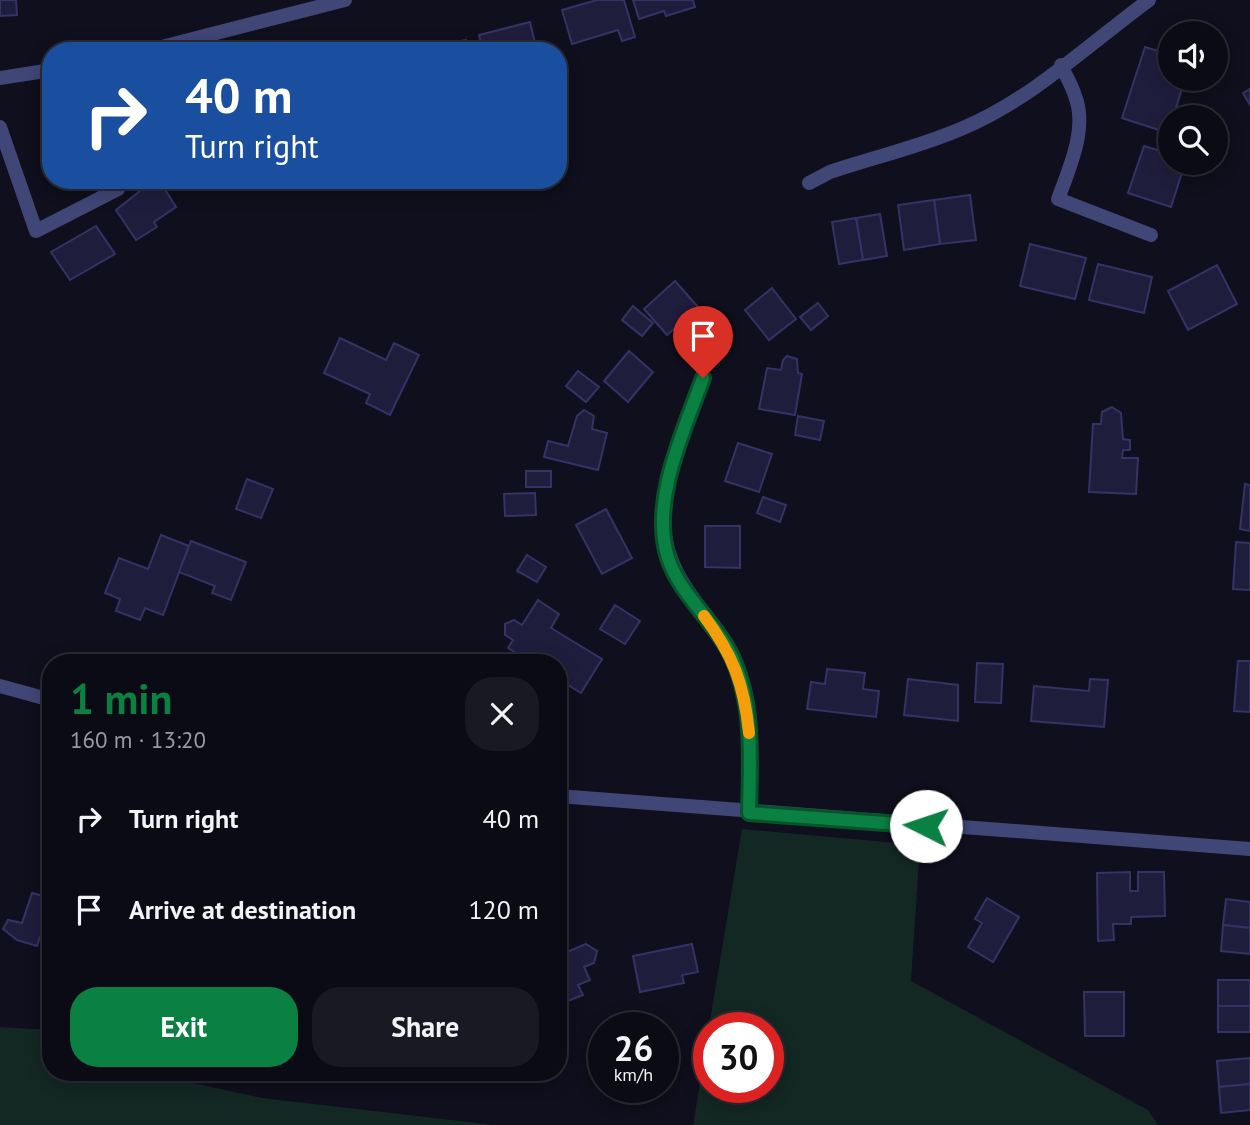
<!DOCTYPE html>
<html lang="en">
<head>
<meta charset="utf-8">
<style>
	body { margin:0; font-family:"PT Sans",sans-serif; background:#191923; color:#f1f3f6; height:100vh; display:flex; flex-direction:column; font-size:26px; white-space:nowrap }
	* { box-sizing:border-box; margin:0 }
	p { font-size:23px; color:#9a9ba1 }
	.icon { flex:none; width:38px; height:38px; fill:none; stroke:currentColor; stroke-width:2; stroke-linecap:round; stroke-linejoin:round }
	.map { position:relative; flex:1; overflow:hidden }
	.details { position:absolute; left:42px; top:654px; width:525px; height:427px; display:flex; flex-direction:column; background:#0b0b16; border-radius:28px; box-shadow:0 4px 18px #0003,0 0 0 2px #2b2b35 }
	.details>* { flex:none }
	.banner { position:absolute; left:42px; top:42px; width:525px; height:147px; border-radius:28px; box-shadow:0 4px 18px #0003,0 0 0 2px #2b2b35; background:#1a4fa0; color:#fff; overflow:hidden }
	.fabs { position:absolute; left:1158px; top:21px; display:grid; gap:14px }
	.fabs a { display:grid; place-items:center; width:70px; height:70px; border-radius:50%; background:#0b0b16; box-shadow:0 4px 18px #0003,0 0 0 2px #2b2b35; font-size:35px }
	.speed { position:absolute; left:588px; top:1012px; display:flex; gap:14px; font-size:35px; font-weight:700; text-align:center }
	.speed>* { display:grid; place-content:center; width:91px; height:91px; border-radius:50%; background:#0b0b16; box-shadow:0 4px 18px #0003,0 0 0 2px #2b2b35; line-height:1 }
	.speed small { font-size:18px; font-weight:400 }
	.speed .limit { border:10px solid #d22; background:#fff; color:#111 }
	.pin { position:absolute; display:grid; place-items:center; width:60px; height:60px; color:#fff; margin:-72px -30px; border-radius:50% 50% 50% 0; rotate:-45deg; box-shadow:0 0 7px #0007 }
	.pin .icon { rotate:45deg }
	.me { position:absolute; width:77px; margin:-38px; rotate:274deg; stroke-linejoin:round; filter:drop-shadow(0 0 5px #0008) }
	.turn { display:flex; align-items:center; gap:24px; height:147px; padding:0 28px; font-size:32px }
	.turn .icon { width:91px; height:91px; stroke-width:2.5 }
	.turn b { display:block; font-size:49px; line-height:60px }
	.round { display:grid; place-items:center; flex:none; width:74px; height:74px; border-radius:28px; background:#191923 }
	.head { display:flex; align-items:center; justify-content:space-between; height:119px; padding:0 28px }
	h1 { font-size:42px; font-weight:800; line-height:52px; color:#0b8043 }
	.action { display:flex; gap:14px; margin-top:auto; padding:14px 28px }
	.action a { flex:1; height:80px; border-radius:28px; background:#0b8043; color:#fff; font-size:28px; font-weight:800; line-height:80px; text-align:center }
	.action a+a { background:#191923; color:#f1f3f6 }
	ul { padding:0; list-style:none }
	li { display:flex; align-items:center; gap:21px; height:91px; padding:0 28px }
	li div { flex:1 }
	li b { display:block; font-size:26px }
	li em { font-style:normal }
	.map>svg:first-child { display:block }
	.green { fill:#132723 }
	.building { fill:#1f1d3c; stroke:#353365; stroke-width:2 }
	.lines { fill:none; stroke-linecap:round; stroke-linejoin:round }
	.minor { stroke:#404676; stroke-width:14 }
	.tertiary { stroke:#404676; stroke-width:14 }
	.route-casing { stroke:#07532c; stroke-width:18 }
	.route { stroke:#0b8043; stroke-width:12 }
	.slow { stroke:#f59e0b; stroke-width:12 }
</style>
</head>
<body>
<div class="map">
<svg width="1250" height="1125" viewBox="0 0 1250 1125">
	<rect width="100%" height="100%" fill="#0f0f1d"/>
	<g class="green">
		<polygon points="742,829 920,845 911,981 1148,1110 1158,1125 693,1125 709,1030 709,1087 768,1087 768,1027 709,1027"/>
		<polygon points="0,1027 51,1030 51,1073 147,1073 262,1098 495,1125 0,1125"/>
	</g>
	<g class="building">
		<polygon points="0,0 16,0 17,15 0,16"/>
		<polygon points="597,0 624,0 635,37 622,41 618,30 572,44 562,10"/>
		<polygon points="633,0 693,0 695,7 666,16 664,11 639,19"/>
		<polygon points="530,22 537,51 483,51 479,35"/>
		<polygon points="466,40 469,51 417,51"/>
		<polygon points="1145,47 1171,55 1171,79 1185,79 1168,133 1122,118"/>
		<polygon points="1250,89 1250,105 1243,93"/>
		<polygon points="1144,146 1171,154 1171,163 1185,163 1171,207 1128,193"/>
		<polygon points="154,180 159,180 176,207 154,222 157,227 136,240 116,210"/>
		<polygon points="970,195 976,240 940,244 934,200"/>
		<polygon points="934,200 940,244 904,250 898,205"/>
		<polygon points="880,214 887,256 863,260 856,218"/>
		<polygon points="856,218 863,260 839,264 832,222"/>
		<polygon points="96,226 115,254 70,280 51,252"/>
		<polygon points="1030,244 1086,258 1075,299 1020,286"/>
		<polygon points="1098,264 1152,277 1144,313 1089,300"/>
		<polygon points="1217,265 1237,304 1188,330 1168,291"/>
		<polygon points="675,281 698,307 667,335 644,309"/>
		<polygon points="772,288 796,319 769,340 745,310"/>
		<polygon points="818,303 828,316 811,330 800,317"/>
		<polygon points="633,306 653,323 642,336 622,320"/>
		<polygon points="340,338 386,360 394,343 419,355 390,415 366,403 370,394 324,373"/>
		<polygon points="629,351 653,372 628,402 604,381"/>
		<polygon points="787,356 797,359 798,373 802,374 795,415 759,409 767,368 781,370 783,360"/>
		<polygon points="578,371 599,387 586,402 566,386"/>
		<polygon points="1112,407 1121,413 1123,439 1130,440 1130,450 1123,450 1122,458 1138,458 1136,494 1089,492 1093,424 1101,424 1102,412"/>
		<polygon points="584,410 594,416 592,429 607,433 598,470 544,457 548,441 568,446 577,416"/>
		<polygon points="798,416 824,421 820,440 795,435"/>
		<polygon points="738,443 772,454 759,492 725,481"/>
		<rect x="526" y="471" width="25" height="16"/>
		<polygon points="247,479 273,489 261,518 236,509"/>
		<polygon points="1245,484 1250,485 1250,531 1240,529"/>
		<polygon points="535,493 536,515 505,516 504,494"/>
		<polygon points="763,497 786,505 780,522 757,513"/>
		<polygon points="606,509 632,558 602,574 576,525"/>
		<polygon points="705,526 740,526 740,568 705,567"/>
		<polygon points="161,535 189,546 163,615 145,608 140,620 116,611 120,599 105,593 119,558 148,569"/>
		<polygon points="191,541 246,562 231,600 212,593 215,586 179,572"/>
		<polygon points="1236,542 1250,543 1250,590 1233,589"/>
		<polygon points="527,555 546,567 537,582 517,571"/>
		<polygon points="538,600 559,614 551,628 602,659 581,693 558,679 558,663 533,663 508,648 513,640 505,635 505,624 514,620 522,625"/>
		<polygon points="615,605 640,621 625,644 600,629"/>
		<polygon points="1238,661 1250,661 1250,712 1234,711"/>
		<polygon points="977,663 1003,664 1001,703 975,702"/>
		<polygon points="827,669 865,673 863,689 879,691 876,717 807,709 811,682 825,684"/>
		<polygon points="908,679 958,685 958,721 904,715"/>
		<polygon points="1090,679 1108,680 1104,727 1031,721 1034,686 1089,691"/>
		<polygon points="1130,872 1130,891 1138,891 1138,872 1164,872 1165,916 1131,917 1131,924 1113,924 1114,940 1098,941 1097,873"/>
		<polygon points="32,893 51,898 51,941 40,937 37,946 17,940 3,929 8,920 22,923"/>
		<polygon points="987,898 1019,917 993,962 968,947 982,923 975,919"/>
		<polygon points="1226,899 1250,902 1250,928 1223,925"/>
		<polygon points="1223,925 1250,928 1250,954 1221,951"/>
		<polygon points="586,944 597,951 594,963 584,967 590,980 578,985 583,995 558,1005 558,949 562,947 565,953"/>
		<polygon points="692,944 698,972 682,975 684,983 640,992 633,956"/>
		<rect x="1218" y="980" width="32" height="26"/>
		<polygon points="1084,992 1124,992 1124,1036 1085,1036"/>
		<rect x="1218" y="1006" width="32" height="26"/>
		<polygon points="1250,1058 1250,1084 1219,1087 1217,1061"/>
		<polygon points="1250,1084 1250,1110 1221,1113 1219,1087"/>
	</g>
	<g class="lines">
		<g class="minor">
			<path d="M1061 65C1065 75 1072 85 1075 96 1088 128 1069 169 1058 199L1151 235"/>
			<polyline points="0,127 36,231 118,189"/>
			<path d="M809 183 830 172C874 157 920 147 963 128 1032 99 1089 44 1149 0"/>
			<path d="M703 378C686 424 661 477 664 526 667 579 706 608 729 651 755 701 750 759 749 813"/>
			<polyline points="0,686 51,700"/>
			<polyline points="558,796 1250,849"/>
		</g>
		<g class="tertiary">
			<polyline points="146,51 345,0"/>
			<polyline points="0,78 51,70"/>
		</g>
	</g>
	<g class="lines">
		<g class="route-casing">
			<path id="route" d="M703 378C684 431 650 501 668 558 680 594 712 619 729 651 755 701 750 759 749 813L926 826"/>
		</g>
		<use href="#route" class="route"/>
		<path class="slow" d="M704 616C733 655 744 684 749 733"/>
	</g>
</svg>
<div class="fabs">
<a><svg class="icon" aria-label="sound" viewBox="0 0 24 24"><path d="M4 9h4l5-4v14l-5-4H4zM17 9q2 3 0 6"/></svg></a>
<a><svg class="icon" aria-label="search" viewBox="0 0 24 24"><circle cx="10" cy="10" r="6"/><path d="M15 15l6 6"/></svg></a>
</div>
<div class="speed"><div>26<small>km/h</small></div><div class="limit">30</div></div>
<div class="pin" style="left:703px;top:378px;background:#d93025"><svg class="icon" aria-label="arrive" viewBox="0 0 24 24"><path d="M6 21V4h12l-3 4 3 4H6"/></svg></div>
<svg class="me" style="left:926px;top:826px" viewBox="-20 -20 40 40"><circle r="19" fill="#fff"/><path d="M0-13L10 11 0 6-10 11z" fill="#0b8043"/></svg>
<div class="banner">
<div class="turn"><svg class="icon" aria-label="right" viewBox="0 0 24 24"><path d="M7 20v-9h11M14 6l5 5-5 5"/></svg><div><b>40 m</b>Turn right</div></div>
</div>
<section class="details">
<div class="head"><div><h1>1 min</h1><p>160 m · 13:20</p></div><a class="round"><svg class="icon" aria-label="close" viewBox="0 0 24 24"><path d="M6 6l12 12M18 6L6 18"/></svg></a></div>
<ul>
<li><svg class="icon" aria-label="right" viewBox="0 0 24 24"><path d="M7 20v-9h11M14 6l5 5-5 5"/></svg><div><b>Turn right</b></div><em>40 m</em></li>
<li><svg class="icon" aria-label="arrive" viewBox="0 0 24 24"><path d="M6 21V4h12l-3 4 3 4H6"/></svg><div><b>Arrive at destination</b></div><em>120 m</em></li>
</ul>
<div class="action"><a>Exit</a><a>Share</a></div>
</section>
</div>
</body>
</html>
